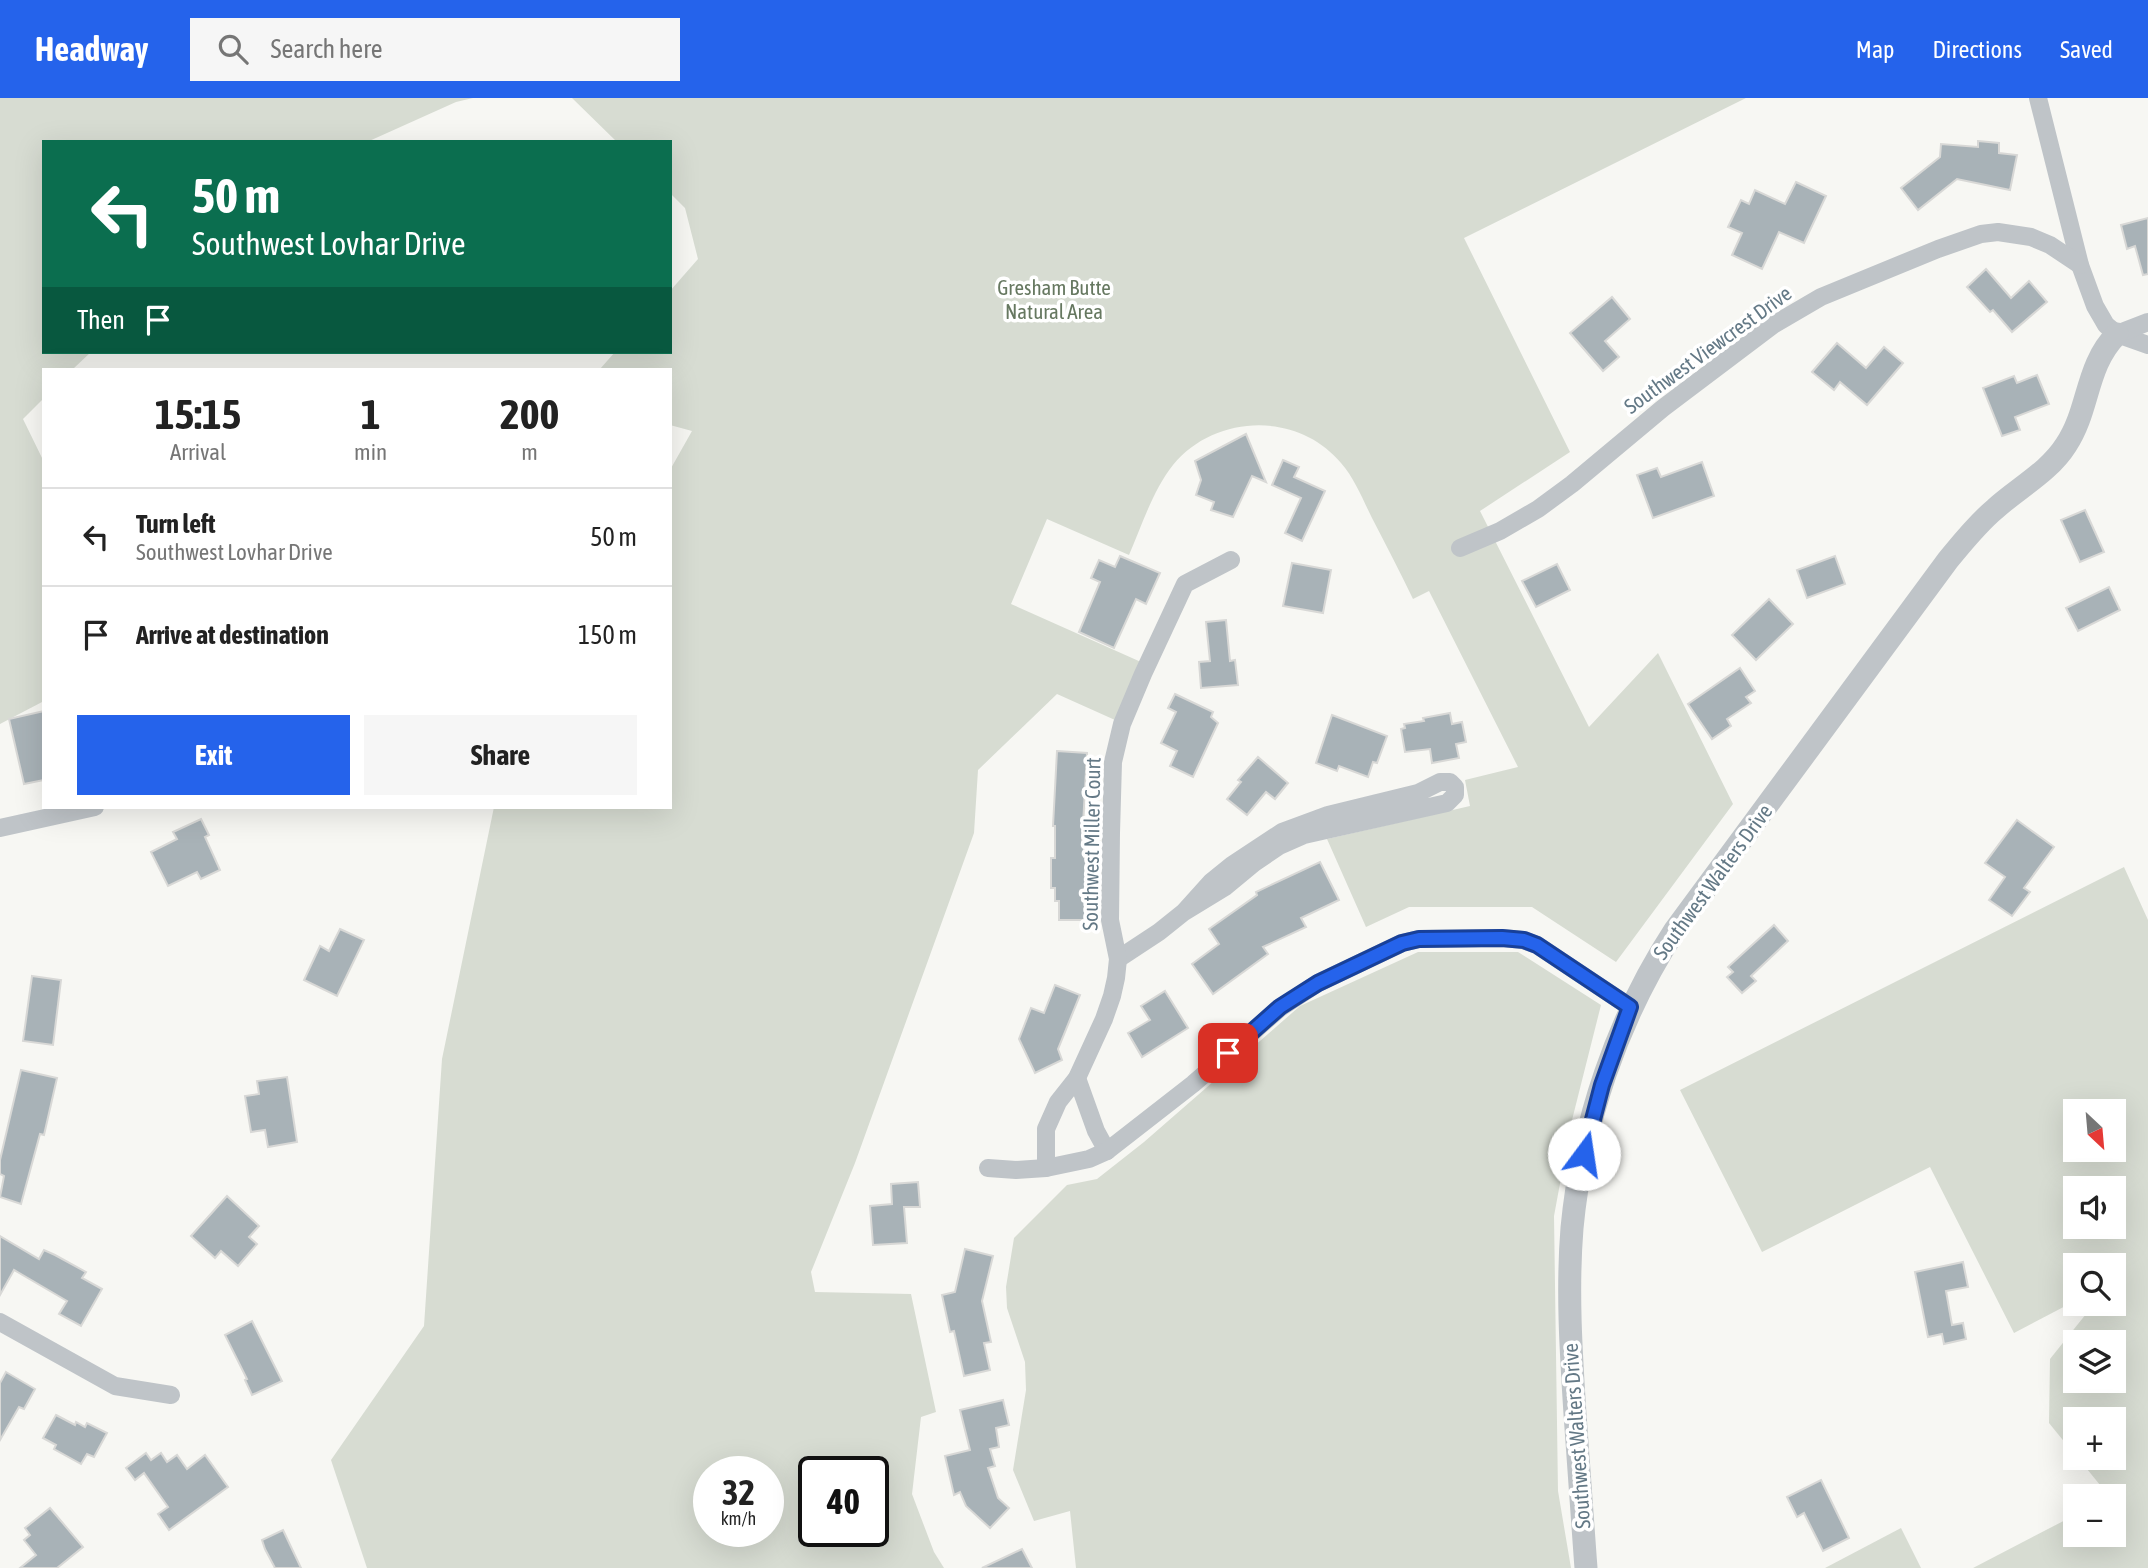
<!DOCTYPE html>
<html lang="en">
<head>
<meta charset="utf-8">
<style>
	body { margin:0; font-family:"Asap Condensed",sans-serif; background:#f6f6f6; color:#222; height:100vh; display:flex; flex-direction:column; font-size:26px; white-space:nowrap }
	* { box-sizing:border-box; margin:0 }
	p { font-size:23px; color:#767676 }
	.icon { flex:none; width:38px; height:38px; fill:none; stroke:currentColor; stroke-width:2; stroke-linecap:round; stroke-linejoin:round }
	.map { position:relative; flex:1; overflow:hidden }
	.panel { position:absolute; left:42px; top:270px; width:630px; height:441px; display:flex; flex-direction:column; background:#fff; border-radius:0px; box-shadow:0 7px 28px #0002 }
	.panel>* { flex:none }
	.guide { position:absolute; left:42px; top:42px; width:630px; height:214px; border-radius:0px; box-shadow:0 7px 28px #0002; background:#0b6e4f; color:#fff; overflow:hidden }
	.needle { width:46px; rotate:154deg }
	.controls { position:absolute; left:2063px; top:1001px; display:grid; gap:14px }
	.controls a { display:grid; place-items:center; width:63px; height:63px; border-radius:0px; background:#fff; box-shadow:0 7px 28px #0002; font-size:35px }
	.speed { position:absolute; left:693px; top:1358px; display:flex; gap:14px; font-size:35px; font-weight:700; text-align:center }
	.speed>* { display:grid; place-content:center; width:91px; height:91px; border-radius:50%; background:#fff; box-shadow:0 7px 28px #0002; line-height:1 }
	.speed small { font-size:18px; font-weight:400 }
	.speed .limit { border:4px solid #111; border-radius:10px; background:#fff; color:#111 }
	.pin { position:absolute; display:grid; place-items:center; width:60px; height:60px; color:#fff; margin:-30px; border-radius:14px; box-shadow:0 4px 10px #0006 }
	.me { position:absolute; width:77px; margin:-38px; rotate:14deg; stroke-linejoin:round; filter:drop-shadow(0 0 5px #0008) }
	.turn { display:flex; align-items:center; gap:24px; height:147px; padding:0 35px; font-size:32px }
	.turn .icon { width:91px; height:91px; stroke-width:2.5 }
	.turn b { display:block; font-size:49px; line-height:60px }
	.then { display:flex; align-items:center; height:66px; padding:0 35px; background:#0003; gap:14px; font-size:26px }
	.eta { display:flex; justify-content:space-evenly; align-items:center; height:119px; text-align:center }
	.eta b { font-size:42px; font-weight:700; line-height:49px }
	.primary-button { display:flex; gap:14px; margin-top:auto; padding:14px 35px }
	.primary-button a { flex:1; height:80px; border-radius:0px; background:#2563eb; color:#fff; font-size:28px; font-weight:700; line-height:80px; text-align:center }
	.primary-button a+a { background:#f6f6f6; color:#222 }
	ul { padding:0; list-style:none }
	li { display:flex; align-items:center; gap:21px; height:98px; padding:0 35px; border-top:2px solid #e0e0e0 }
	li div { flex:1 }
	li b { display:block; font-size:26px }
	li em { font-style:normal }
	header { display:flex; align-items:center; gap:42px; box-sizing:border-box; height:98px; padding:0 35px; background:#2563eb; color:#fff }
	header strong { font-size:33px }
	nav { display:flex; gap:38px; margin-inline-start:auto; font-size:24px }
	.search { width:490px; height:63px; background:#f6f6f6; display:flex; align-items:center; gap:18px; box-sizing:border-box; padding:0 24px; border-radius:0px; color:#767676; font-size:26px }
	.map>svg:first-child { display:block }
	.green { fill:#d7dcd2; fill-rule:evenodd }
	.building { fill:#a8b2b7; stroke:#d8d8d6; stroke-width:2 }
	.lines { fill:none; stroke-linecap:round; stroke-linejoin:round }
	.minor { stroke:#bfc4c8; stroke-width:18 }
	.tertiary { stroke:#bfc4c8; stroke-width:23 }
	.route-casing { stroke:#184099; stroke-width:18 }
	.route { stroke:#2563eb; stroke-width:12 }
	.labels { text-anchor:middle; stroke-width:7; stroke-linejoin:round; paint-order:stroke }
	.park-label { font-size:21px; fill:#667860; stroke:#fff }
	.street-label { font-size:21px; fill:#647986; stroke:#fff }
</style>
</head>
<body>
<header>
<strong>Headway</strong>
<div class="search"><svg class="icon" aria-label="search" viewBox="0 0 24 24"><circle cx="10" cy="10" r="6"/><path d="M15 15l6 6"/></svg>Search here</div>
<nav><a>Map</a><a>Directions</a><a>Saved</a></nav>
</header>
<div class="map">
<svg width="2148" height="1470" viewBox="0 0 2148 1470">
	<rect width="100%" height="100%" fill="#f7f7f3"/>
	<g class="green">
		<polygon points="0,0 473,0 456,4 367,44 44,44 44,254 91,254 73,271 44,271 44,300 23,321 44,364 44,603 0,626"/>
		<path d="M572 0H1746L1464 140 1570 354 1480 413 1589 629 1658 555 1733 706 1616 864 1532 809H1409L1366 829 1327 741 1470 708 1465 682 1518 669 1429 493 1413 501C1400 474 1386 447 1372 420 1363 402 1355 381 1341 365 1298 313 1215 316 1173 367 1153 392 1142 427 1129 457L1047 421 1011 506 1141 564 1115 622 1057 596 978 672 974 735 855 1065 811 1174 815 1194 911 1196 936 1314 921 1319 912 1396 934 1454 944 1470H367L331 1362 424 1228 442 961 494 709H670V372L692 333 670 327V271H600L615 254H670V193L698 161 685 110 670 95V44H617ZM709 1374H768V1433H709ZM814 1374H873V1433H814Z"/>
		<path d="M2124 769 2148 822V1470H1973L2075 1417 2076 1437H2114V1398H2109L2078 1360H2114V1321H2076L2075 1357 2049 1325 2050 1261 2094 1206H2114V1167H2076L2075 1203 2014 1235 1930 1069 1762 1154 1680 992ZM2114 1013V1052H2076V1013ZM2114 1090V1129H2076V1090ZM2076 1244H2114V1283H2076Z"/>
		<polygon points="1418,854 1518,854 1601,907 1571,1026 1554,1118 1558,1393 1571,1470 1076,1470 1070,1413 1034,1423 1013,1372 1026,1292 1025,1264 1007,1210 1006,1189 1014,1140 1067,1087 1097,1081 1144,1044 1300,908"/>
		<polygon points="1901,1430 1921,1470 1825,1470"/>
	</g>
	<g class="building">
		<polygon points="1978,43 1999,45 1999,55 2017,57 2010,92 1957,81 1918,112 1901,90 1940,59 1941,46 1978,49"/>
		<polygon points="1796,84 1826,98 1804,145 1779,134 1762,171 1732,157 1742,135 1728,129 1741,102 1749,106 1755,92 1785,106"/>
		<polygon points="2148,120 2148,176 2143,177 2135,148 2127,151 2121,127"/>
		<polygon points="1986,171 2011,200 2029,183 2047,204 2012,234 1993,212 1990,214 1967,189"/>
		<polygon points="1612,199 1630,221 1605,243 1619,259 1603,273 1570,235"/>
		<polygon points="1837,245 1866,270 1884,249 1903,265 1867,307 1840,284 1834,292 1812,274"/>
		<polygon points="2037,277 2049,306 2015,319 2020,332 2002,338 1983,290 2014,278 2017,285"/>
		<polygon points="1246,336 1266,384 1252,378 1233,419 1211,412 1214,404 1196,397 1201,382 1195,363"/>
		<polygon points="1283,362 1299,369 1294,379 1325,393 1302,443 1285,435 1301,400 1272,387"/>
		<polygon points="1702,364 1714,398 1653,420 1637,377 1657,370 1661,379"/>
		<polygon points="2085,412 2104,454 2080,464 2061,422"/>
		<polygon points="1120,458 1160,475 1146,506 1136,501 1114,550 1079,534 1100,484 1091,480 1099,462 1115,469"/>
		<polygon points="1835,458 1845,486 1807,500 1797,472"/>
		<polygon points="1292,465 1331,472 1323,515 1283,508"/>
		<polygon points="1557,466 1570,492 1536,509 1522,483"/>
		<polygon points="2109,489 2120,512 2078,533 2066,510"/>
		<polygon points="1769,501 1793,526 1756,562 1732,537"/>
		<polygon points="1226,522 1230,563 1235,562 1238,587 1201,590 1199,564 1210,563 1206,524"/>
		<polygon points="1740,570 1755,593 1746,599 1751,605 1727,621 1731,628 1712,641 1688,606"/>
		<polygon points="1175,596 1213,614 1211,619 1218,625 1193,679 1170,668 1177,653 1161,645 1176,614 1168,610"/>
		<polygon points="44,613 44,682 24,686 9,621"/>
		<polygon points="1450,615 1452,626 1462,624 1466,644 1456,646 1459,660 1432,665 1430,651 1405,654 1401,631 1405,630 1404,626 1424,623 1423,620"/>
		<polygon points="1332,617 1387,638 1377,665 1373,664 1368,679 1339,668 1337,673 1316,665"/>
		<polygon points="1057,653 1087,655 1082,745 1084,745 1084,759 1086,759 1085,822 1059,822 1059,803 1055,803 1055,790 1051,790 1051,760 1055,760 1055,728 1053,728"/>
		<polygon points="1258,659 1288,685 1275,701 1266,694 1247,717 1227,701 1241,684 1238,682"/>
		<polygon points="201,721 209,737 205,739 220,772 201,781 197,774 168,788 151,754 177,741 173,734"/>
		<polygon points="2017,722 2054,749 2024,790 2030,794 2012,818 1989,802 2005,779 1985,765"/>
		<polygon points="1320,764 1339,802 1301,820 1306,829 1263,849 1268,856 1213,896 1192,866 1219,846 1209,831 1257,797 1256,794"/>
		<polygon points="1774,827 1788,843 1751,878 1756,883 1742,895 1727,879 1733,874 1728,869"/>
		<polygon points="340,831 364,842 337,898 304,882 320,848 329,853"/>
		<polygon points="32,878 61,882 53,947 23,943"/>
		<polygon points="1055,887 1080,897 1058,951 1062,962 1035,975 1019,941 1031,910 1044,915"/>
		<polygon points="1165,893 1188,930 1142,959 1128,935 1150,922 1141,908"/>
		<polygon points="21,972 57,980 44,1037 40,1036 21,1106 0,1099 4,1078 0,1076 0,1062"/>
		<polygon points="287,979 297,1044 268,1049 265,1032 251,1034 245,998 259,996 257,983"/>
		<polygon points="918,1084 920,1109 904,1109 907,1145 873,1147 870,1108 892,1106 891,1086"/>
		<polygon points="227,1098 259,1128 249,1139 257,1146 238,1168 221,1153 215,1160 191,1138"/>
		<polygon points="0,1138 39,1161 44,1152 55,1157 86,1174 82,1180 102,1191 81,1228 59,1216 67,1203 14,1172 0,1197"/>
		<polygon points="965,1151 993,1158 982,1203 991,1244 984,1245 990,1272 964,1278 954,1233 950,1234 942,1197 955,1194"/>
		<polygon points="1963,1164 1968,1189 1946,1193 1952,1227 1963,1225 1966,1241 1944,1246 1942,1236 1928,1239 1915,1174"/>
		<polygon points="252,1223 282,1283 252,1297 245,1282 247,1281 225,1237"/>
		<polygon points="6,1274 35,1291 24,1311 19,1309 0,1342 0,1285"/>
		<polygon points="1003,1302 1009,1327 996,1330 999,1349 990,1351 995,1368 988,1370 998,1400 1009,1410 990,1430 966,1408 960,1394 954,1397 945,1358 970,1352 960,1312"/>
		<polygon points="56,1317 75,1327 76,1324 85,1329 87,1325 107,1335 94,1359 87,1356 81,1366 54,1351 56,1347 43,1340"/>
		<polygon points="146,1355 151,1362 161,1355 167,1364 177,1357 187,1371 205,1357 228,1389 169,1432 158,1416 168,1409 144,1375 135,1382 126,1370"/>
		<polygon points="1821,1382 1849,1440 1823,1453 1804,1415 1797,1419 1787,1399"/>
		<polygon points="50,1410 83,1449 57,1470 20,1470 36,1457 24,1442 30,1437 25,1430"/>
		<polygon points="283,1432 301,1470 275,1470 265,1451 262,1442"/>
		<polygon points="1022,1451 1032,1470 982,1470"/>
	</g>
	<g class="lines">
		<g class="minor">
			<polyline points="2038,0 2080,167 2095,208 2106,227 2117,236 2148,247"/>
			<polyline points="2117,236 2148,224"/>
			<polyline points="1460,450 1500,433 1538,411 1572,386 1663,310 1773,227 1821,199 1938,151 1981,136 1998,134 2031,139 2050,147 2080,167"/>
			<polyline points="0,730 95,709"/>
			<polyline points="1118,861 1159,834 1184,814 1225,789 1254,765 1279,748 1304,737 1447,705 1455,697 1455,689 1450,684 1440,684 1418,695 1328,717 1282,734 1232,767 1211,784 1184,814"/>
			<polyline points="1077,980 1096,1033 1107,1053"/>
			<polyline points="988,1070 1016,1072 1046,1070 1089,1061 1107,1053 1193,986 1280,910 1318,885 1402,845 1419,841 1502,840 1523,842 1537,847 1630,909"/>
			<polyline points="1046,1070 1046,1031 1058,1004 1077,980 1104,921 1112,898 1116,880 1118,861 1110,822 1111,735 1113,664 1122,626 1143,576 1185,486 1231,462"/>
			<polyline points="0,1224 115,1288 171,1297"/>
		</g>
		<path class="tertiary" d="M1586 1470C1582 1419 1579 1368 1575 1316 1571 1254 1567 1192 1572 1130 1582 1025 1617 921 1675 832L1948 462C1963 444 1977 426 1995 411 2018 390 2049 374 2066 347 2090 311 2085 268 2117 236"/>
	</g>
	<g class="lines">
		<g class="route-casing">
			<polyline id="route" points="1228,955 1280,909 1302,895 1318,885 1402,845 1419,841 1502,840 1524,842 1537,847 1630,909 1602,987 1584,1056"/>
		</g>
		<use href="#route" class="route"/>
	</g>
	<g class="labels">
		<g class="park-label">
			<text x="1054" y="197">Gresham Butte<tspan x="1054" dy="24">Natural Area</tspan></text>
		</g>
		<g class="street-label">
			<text transform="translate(1708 252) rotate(-36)" y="7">Southwest Viewcrest Drive</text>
			<text transform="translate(1092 746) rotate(-89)" y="7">Southwest Miller Court</text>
			<text transform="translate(1713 784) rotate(-54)" y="7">Southwest Walters Drive</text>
			<text transform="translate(1577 1338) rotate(-94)" y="7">Southwest Walters Drive</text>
		</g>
	</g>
</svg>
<div class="controls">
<a><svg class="needle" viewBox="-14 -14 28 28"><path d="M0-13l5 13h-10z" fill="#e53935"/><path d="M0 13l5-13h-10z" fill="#767676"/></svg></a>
<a><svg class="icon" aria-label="sound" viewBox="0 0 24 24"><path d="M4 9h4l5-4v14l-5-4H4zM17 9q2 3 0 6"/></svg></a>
<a><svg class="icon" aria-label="search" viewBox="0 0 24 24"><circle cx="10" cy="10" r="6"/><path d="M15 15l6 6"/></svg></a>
<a><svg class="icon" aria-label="layers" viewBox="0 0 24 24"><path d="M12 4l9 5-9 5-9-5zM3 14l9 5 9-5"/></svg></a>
<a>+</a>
<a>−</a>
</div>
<div class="speed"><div>32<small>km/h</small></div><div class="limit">40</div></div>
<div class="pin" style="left:1228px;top:955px;background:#d93025"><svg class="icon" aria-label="arrive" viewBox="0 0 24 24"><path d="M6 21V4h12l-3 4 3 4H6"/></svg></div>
<svg class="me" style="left:1584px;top:1056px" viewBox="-20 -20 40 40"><circle r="19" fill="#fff"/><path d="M0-13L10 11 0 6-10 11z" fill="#2563eb"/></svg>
<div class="guide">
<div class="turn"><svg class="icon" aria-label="left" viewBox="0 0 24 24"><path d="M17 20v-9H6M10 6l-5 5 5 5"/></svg><div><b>50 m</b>Southwest Lovhar Drive</div></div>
<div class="then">Then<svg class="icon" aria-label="arrive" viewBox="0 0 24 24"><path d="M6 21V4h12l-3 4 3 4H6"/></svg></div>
</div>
<section class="panel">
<div class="eta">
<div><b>15:15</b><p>Arrival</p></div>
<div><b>1</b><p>min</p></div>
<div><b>200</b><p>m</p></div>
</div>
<ul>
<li><svg class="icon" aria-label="left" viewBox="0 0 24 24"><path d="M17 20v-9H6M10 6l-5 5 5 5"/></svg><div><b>Turn left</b><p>Southwest Lovhar Drive</p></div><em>50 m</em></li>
<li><svg class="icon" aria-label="arrive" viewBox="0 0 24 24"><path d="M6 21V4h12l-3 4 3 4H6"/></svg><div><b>Arrive at destination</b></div><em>150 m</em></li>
</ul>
<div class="primary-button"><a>Exit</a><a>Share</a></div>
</section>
</div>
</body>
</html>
